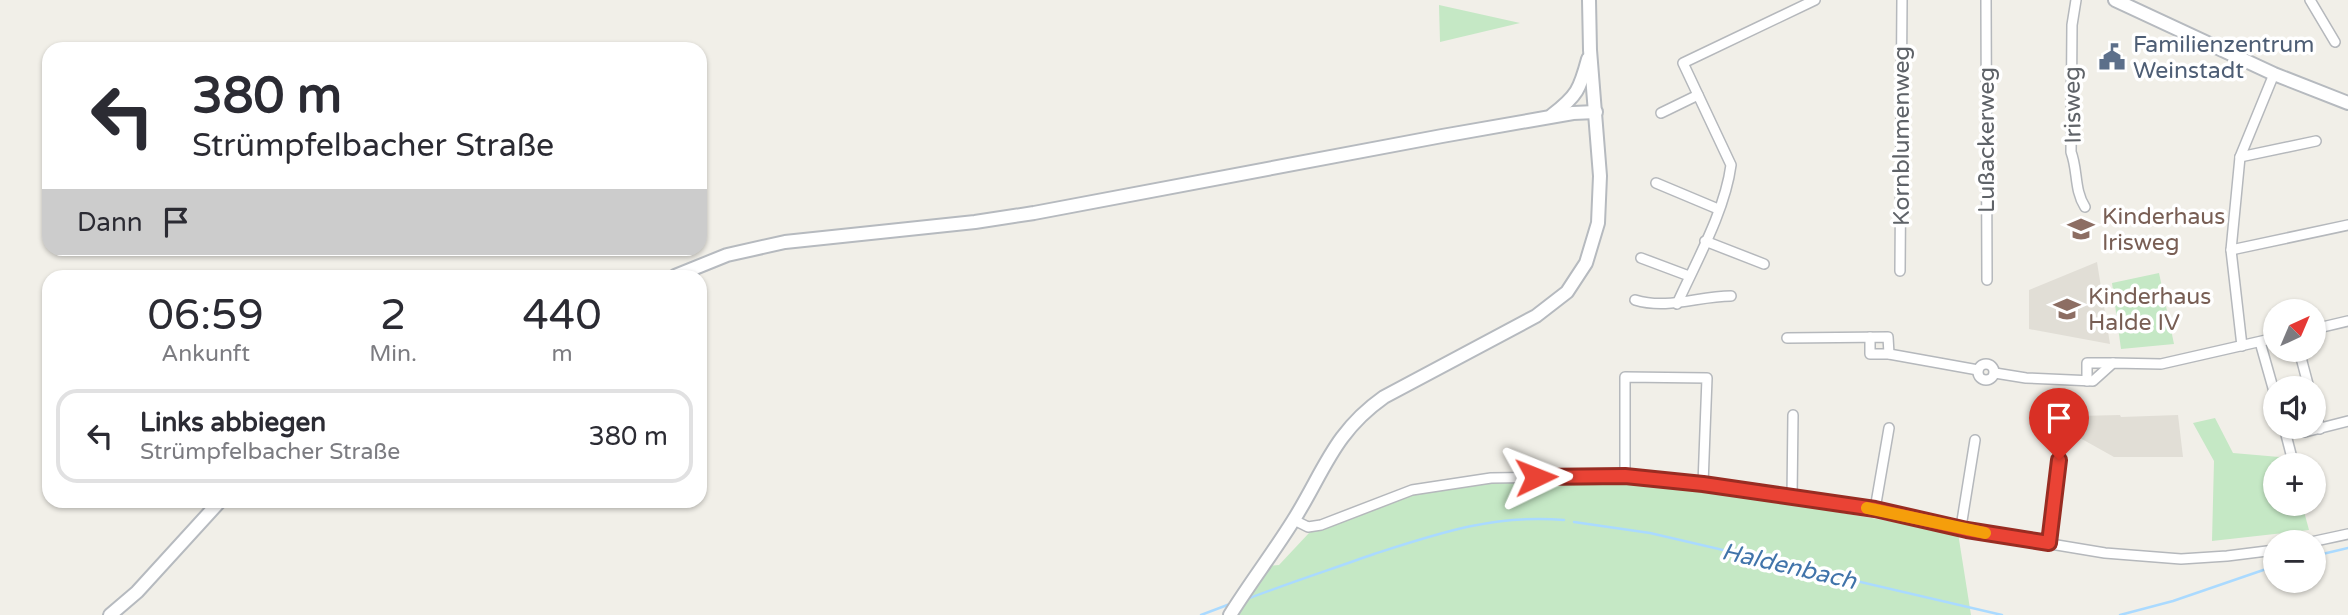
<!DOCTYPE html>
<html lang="de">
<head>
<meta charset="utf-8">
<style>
	body { margin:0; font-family:"Varela Round",sans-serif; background:#f7f7f7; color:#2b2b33; height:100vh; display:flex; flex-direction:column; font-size:26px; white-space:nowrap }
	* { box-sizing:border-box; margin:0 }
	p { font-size:23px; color:#7c7c81 }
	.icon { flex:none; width:38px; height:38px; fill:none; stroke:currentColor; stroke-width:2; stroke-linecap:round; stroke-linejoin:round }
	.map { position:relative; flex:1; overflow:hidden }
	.sheet { position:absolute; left:42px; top:270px; width:665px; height:238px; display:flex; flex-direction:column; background:#fff; border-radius:21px; box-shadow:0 2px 5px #0004 }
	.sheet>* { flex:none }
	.guide { position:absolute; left:42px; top:42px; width:665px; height:214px; border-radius:21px; box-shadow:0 2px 5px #0004; background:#fff; color:#2b2b33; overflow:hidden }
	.needle { width:46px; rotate:44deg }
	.fabs { position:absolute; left:2263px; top:299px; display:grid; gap:14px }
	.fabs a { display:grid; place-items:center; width:63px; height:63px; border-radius:50%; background:#fff; box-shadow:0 2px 5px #0004; font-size:35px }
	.pin { position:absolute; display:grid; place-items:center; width:60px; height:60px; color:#fff; margin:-72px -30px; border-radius:50% 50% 50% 0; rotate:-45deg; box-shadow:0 0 7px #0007 }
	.pin .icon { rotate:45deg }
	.me { position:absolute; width:77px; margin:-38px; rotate:88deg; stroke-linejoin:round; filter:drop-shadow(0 0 5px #0008) }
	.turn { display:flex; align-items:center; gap:24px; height:147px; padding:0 35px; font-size:32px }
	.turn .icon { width:91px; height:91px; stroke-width:2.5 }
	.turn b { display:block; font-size:49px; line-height:60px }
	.then { display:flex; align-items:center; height:66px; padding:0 35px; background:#0003; gap:14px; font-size:26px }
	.eta { display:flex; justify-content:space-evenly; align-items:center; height:119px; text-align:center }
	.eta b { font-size:42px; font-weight:600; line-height:49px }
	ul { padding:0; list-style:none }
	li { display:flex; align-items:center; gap:21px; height:94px; margin:0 14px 10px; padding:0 21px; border:4px solid #e1e1e2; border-radius:21px }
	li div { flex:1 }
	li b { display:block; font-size:26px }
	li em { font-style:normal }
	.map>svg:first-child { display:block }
	.education { fill:#e1ded6 }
	.green { fill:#c5e8c5 }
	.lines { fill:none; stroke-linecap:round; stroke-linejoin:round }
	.stream { stroke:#aadaff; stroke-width:2.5 }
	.street-casing { stroke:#b5b8bc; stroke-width:12 }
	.secondary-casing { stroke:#b6babf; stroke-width:16 }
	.street { stroke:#fff; stroke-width:9 }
	.secondary { stroke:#fff; stroke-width:12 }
	.route-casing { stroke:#982c22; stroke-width:18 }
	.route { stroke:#ea4335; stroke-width:12 }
	.slow { stroke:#f59e0b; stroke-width:12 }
	.labels { text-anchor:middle; stroke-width:7; stroke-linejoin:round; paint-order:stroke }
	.service-label { font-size:23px; fill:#4e5e75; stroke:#fff; text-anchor:start }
	.street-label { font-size:23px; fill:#5f6368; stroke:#fff }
	.education-label { font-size:23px; fill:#785e54; stroke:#fff; text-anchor:start }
	.water-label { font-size:24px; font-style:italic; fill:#4174aa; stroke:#fff }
</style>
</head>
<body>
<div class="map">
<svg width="2348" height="615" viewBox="0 0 2348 615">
	<rect width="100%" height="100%" fill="#f1efe8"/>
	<g class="education">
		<polygon points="2097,262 2110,344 2029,329 2029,290"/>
		<polygon points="2120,415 2121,417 2178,415 2183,457 2114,457 2080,438 2079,416"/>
	</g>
	<g class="green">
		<polygon points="1439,5 1520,23 1440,42"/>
		<polygon points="2159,273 2174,344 2121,349 2112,283"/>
		<polygon points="2215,418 2233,453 2290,458 2292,465 2275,466 2275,504 2302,504 2309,530 2212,541 2214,461 2193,423"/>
		<polygon points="1573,479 1691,487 1958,533 1971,615 1235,615 1266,566 1279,565 1309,533 1356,513 1415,494 1493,481"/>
	</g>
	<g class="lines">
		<g class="stream">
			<polyline points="1574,522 1650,533 2002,615"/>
			<polyline points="2314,556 2348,548"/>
			<path d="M1247 599C1289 583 1332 569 1374 554 1439 533 1495 514 1564 520"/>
			<polyline points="1201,615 1230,604"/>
			<polyline points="2120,615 2173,601 2275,566"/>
		</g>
		<g class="street-casing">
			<g id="street">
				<polyline points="1986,0 1987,280"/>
				<path d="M2076 0 2072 25 2071 152C2078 170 2074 190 2085 207"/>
				<polyline points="2310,0 2335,42"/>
				<polyline points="1661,113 1698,95"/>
				<polyline points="2240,157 2316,141"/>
				<polyline points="1656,183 1718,209"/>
				<polyline points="1705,241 1764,264"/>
				<polyline points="2231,250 2348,225"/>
				<polyline points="1641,258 1689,276"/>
				<polyline points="1900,271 1902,0"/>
				<path d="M1635 300C1668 310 1698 296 1731 296"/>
				<path d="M1677 304C1696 262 1725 211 1731 165L1683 63 1815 0"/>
				<polyline points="2314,329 2348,321"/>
				<polyline points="1870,337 1870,354 1889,354 1978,370"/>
				<polyline points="1787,338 1888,337 1889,354"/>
				<polyline points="2260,342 2275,395"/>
				<polyline points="2242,346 2231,250 2240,157 2274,74"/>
				<polyline points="2299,350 2309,388"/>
				<circle cx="1986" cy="372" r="8"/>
				<polyline points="1995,373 2026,378 2093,381 2113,363 2161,364 2275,338"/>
				<polyline points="2087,381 2087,363 2113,363"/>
				<polyline points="2314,406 2320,429"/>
				<polyline points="2284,427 2292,458"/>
				<polyline points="2305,432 2348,421"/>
				<polyline points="1625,476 1625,377 1707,378 1703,484"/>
				<polyline points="1792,498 1793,415"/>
				<polyline points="1875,509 1889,428"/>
				<polyline points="1294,520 1308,527 1321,525 1412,490 1491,478 1625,476 1703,484 1875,509 1967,530 2105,553 2181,559 2227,556 2275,550"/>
				<polyline points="1961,527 1975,440"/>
				<polyline points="2311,542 2348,534"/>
				<polyline points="2049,543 2059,460"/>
			</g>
		</g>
		<g class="secondary-casing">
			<g id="secondary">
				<polyline points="2115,0 2274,74 2348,103"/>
				<path d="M1552 115C1577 96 1580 89 1588 59"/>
				<polyline points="675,276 727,255 785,242 975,222 1034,213 1442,136 1573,113 1596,112"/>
				<polyline points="110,615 137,592 221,500"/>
				<path d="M1230 615C1250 583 1273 553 1293 521 1324 472 1333 433 1384 397L1536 316 1567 292 1586 263 1598 223 1600 176 1590 50 1589 0"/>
			</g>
		</g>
		<use href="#street" class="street"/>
		<use href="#secondary" class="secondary"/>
	</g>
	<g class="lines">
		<g class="route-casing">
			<polyline id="route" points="1536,477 1625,476 1703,484 1875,509 1967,530 2049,543 2059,460"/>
		</g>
		<use href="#route" class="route"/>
		<polyline class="slow" points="1867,508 1985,533"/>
	</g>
	<defs>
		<g id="civic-bare" transform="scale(2.1)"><path d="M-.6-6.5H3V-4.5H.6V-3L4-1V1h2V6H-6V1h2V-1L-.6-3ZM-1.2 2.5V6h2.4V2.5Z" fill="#5c6f8a" stroke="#fff" stroke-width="2.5" paint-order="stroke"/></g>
		<g id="school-bare" transform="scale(2.1)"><path d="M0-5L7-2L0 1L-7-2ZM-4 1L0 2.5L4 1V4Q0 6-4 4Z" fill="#8d6e63" stroke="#fff" stroke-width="2.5" paint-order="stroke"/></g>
	</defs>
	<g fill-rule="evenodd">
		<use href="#civic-bare" x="2112" y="57"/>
		<use href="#school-bare" x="2081" y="229"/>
		<use href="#school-bare" x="2067" y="309"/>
	</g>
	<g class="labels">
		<g class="service-label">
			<text x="2133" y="52">Familienzentrum<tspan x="2133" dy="26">Weinstadt</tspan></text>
		</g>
		<g class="street-label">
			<text transform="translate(2072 105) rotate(-91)" y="8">Irisweg</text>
			<text transform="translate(1901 136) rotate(-90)" y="8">Kornblumenweg</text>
			<text transform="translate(1986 140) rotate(-90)" y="8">Lußackerweg</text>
		</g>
		<g class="education-label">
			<text x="2102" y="224">Kinderhaus<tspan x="2102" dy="26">Irisweg</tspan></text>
			<text x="2088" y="304">Kinderhaus<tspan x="2088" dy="26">Halde IV</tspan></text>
		</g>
		<g class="water-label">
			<text transform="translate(1789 566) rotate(13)" y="8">Haldenbach</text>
		</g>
	</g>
</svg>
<div class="fabs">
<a><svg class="needle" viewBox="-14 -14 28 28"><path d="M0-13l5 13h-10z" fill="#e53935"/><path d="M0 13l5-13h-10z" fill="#7c7c81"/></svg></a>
<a><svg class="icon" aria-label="sound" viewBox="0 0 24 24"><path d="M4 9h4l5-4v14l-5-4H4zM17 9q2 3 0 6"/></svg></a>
<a>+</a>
<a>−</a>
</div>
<div class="pin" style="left:2059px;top:460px;background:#d93025"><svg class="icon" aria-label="arrive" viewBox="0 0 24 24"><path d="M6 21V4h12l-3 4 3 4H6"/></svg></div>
<svg class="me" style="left:1536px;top:477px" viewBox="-20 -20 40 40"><path d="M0-17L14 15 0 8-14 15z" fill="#ea4335" stroke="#fff" stroke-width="4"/></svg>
<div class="guide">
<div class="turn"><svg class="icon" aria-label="left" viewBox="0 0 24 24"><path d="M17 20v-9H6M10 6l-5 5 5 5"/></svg><div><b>380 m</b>Strümpfelbacher Straße</div></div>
<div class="then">Dann<svg class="icon" aria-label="arrive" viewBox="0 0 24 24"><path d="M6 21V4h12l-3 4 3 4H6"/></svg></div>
</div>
<section class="sheet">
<div class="eta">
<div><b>06:59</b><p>Ankunft</p></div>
<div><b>2</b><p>Min.</p></div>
<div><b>440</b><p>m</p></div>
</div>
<ul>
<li><svg class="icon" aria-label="left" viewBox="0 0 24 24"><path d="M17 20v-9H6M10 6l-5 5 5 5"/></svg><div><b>Links abbiegen</b><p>Strümpfelbacher Straße</p></div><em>380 m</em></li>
</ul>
</section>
</div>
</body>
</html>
